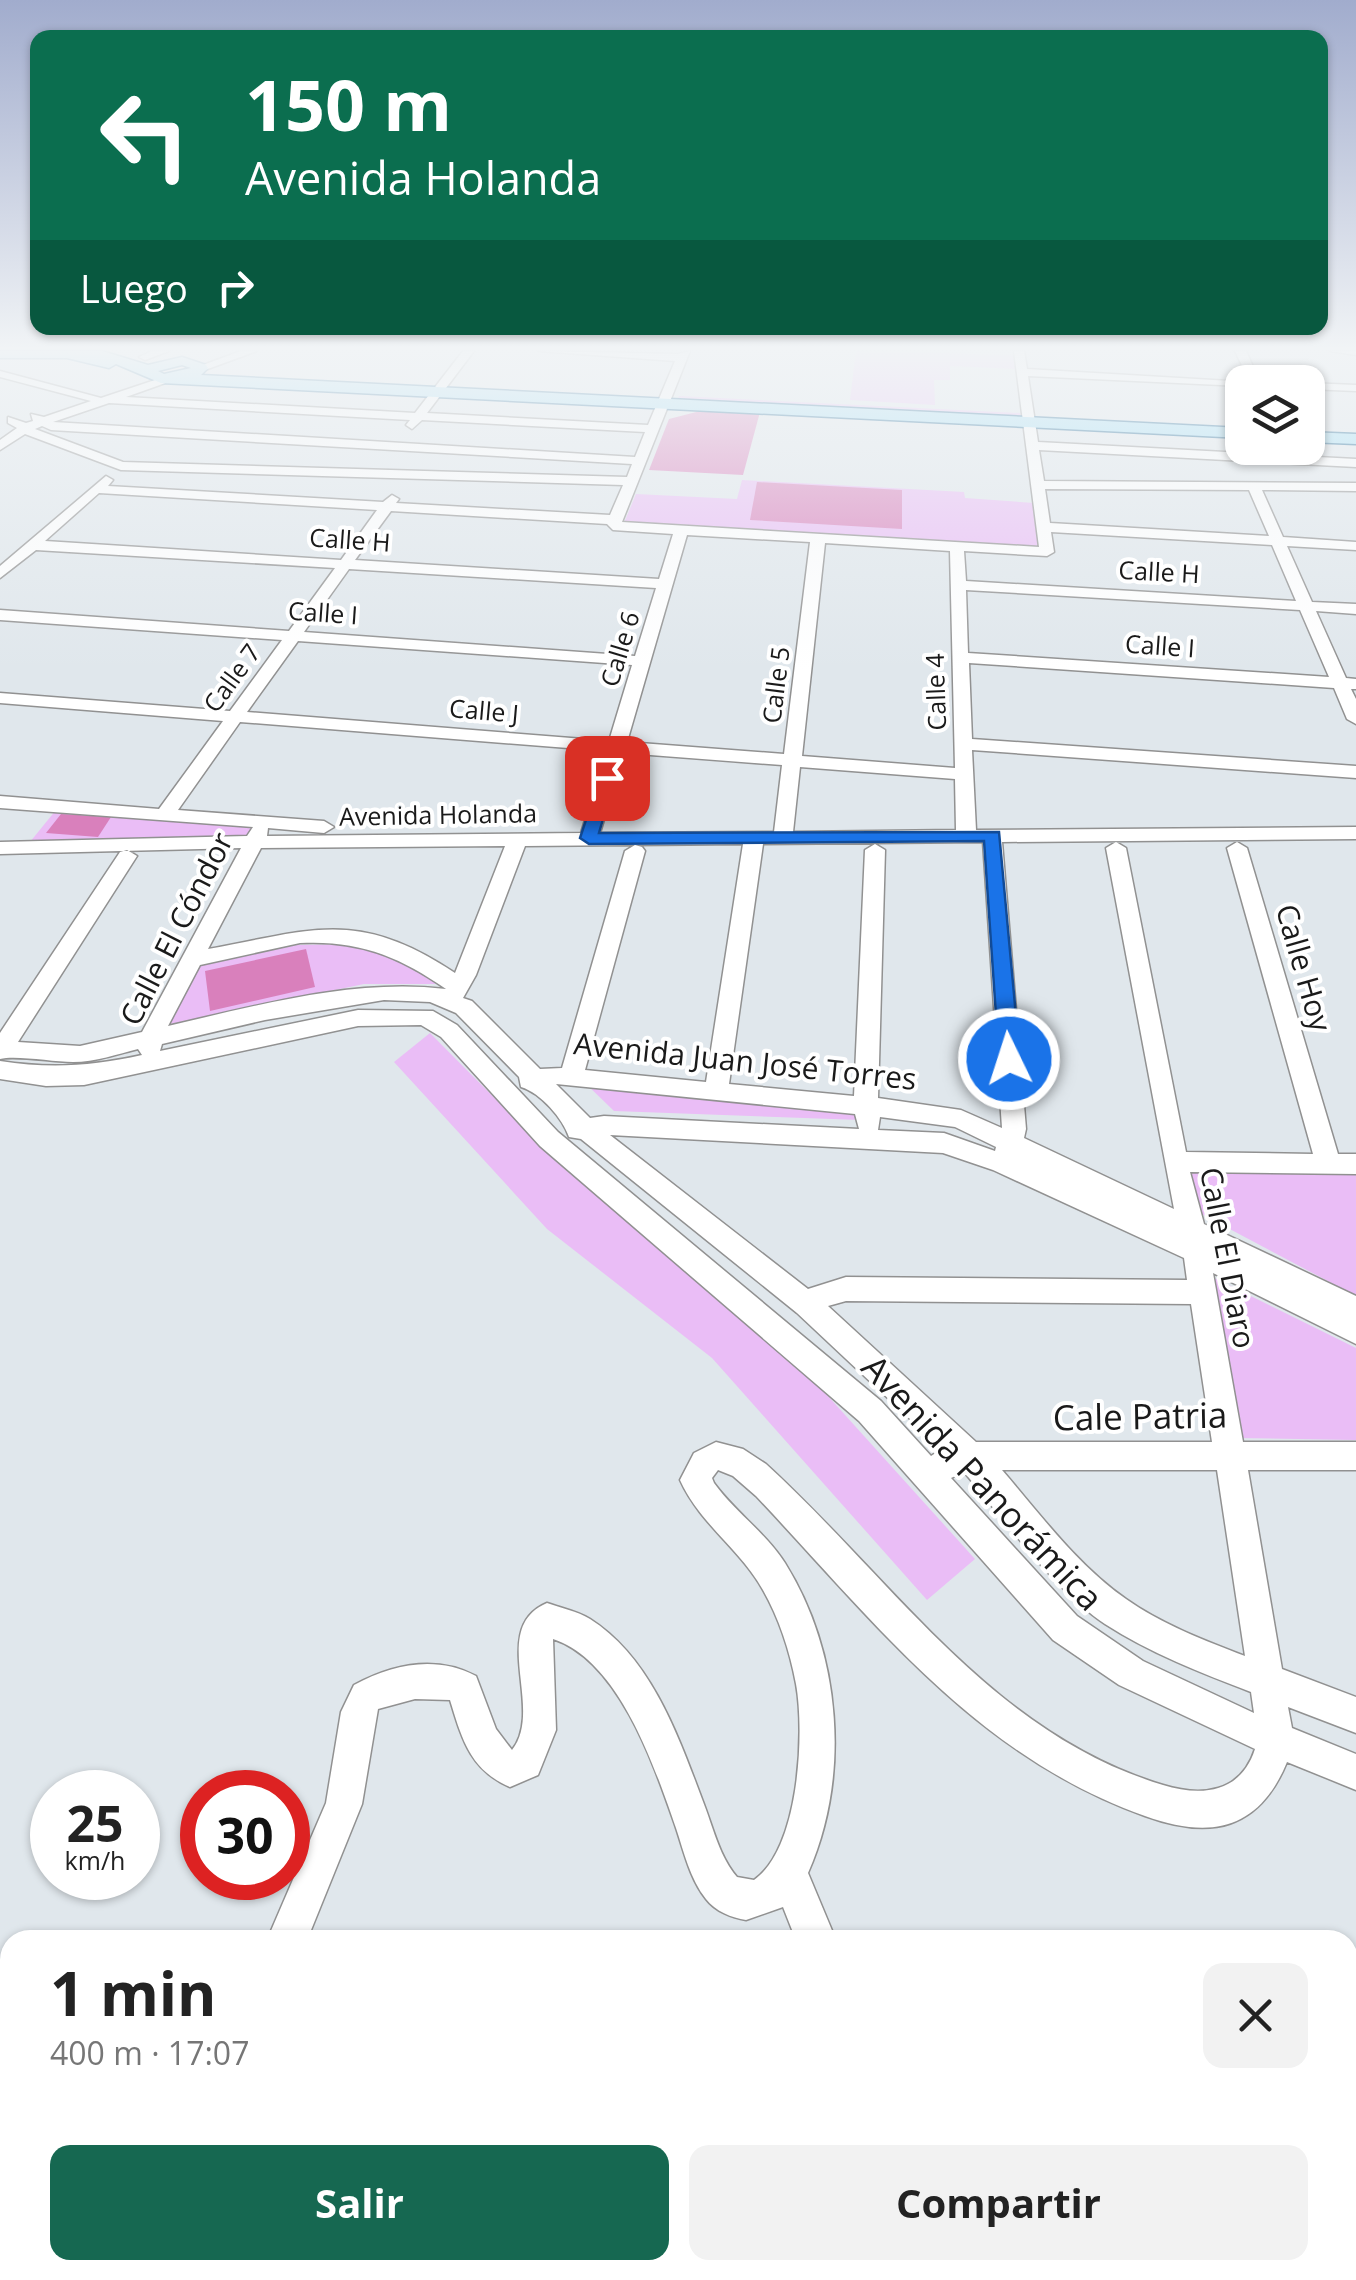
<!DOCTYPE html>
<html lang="es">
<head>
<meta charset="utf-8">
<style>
	body { margin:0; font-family:"Open Sans",sans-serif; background:#f2f2f2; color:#222; height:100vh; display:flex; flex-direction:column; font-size:38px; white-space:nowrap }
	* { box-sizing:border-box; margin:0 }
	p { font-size:32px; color:#767676 }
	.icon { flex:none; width:55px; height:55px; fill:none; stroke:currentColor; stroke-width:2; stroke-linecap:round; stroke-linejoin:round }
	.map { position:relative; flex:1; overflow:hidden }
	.drawer { position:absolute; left:0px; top:1930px; width:1358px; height:350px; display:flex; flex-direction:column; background:#fff; border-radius:30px 30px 0 0; box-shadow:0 2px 8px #0004 }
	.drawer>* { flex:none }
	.hud { position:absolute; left:30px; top:30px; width:1298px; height:305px; border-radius:20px; box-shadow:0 2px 8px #0004; background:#0b6e4f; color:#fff; overflow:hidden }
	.buttons { position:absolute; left:1225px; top:365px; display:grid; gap:20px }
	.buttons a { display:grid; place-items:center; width:100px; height:100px; border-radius:20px; background:#fff; box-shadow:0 2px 8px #0004; font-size:50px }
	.speed { position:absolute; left:30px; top:1770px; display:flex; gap:20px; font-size:50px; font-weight:700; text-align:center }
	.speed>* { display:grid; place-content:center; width:130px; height:130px; border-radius:50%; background:#fff; box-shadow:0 2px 8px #0004; line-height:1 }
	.speed small { font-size:25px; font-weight:400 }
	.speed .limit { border:15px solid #d22; background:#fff; color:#111 }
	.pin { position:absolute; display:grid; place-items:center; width:85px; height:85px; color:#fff; margin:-42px; border-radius:20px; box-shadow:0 5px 15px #0006 }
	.me { position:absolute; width:110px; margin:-55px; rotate:356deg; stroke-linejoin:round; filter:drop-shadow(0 0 8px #0008) }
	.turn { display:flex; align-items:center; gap:35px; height:210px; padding:0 50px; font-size:45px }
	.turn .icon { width:130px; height:130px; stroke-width:2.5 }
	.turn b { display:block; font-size:70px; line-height:85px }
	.then { display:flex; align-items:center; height:95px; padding:0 50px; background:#0003; gap:20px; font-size:38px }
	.round { display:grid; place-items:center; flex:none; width:105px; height:105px; border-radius:20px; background:#f2f2f2 }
	.headline { display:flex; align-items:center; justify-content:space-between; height:170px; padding:0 50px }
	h1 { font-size:60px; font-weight:700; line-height:75px }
	.primary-button { display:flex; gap:20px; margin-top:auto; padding:20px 50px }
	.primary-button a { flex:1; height:115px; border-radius:20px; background:#166851; color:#fff; font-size:40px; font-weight:700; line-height:115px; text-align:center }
	.primary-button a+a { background:#f2f2f2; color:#222 }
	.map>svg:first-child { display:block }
	.forest { fill:#ac96ca }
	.park { fill:#eabdf6 }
	.pitch { fill:#d980bc }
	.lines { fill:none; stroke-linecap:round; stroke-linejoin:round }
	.minor-casing { stroke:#919191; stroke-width:3 }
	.major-casing { stroke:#06588b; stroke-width:3 }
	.minor { fill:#fff; fill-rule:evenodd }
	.major { fill:#99ddf7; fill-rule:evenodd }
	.route { fill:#1a73e8; stroke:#114b97; stroke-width:2.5 }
	.labels { text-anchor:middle; stroke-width:8; stroke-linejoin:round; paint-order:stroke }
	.far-street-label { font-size:25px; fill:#1a1a1a; stroke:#fff }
	.street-label { font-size:30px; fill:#1a1a1a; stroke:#fff }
	.near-street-label { font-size:35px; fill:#1a1a1a; stroke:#fff }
</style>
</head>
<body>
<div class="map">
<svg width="1356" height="2280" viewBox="0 0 1356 2280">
	<rect width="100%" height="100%" fill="#e0e7ec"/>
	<polygon class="forest" points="1348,2232 1356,2236 1356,2280 1101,2280 1104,2270 1348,2270"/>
	<g class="park">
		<polygon points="856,351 1016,355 1018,369 950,366 950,380 934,380 935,405 850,400"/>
		<polygon points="679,396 1020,413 1022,420 677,403"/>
		<polygon points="742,480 964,492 965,498 1034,503 1038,544 1034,548 624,523 636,494 737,499"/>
		<polygon points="56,810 255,826 249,838 30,842"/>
		<polygon points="353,944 404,959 436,984 364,984 170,1024 194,967 297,945"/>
		<polygon points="430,1033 567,1171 781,1344 975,1559 927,1600 712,1358 547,1229 394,1062"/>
		<polygon points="582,1080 858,1109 860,1120 614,1111"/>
		<polygon points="1191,1168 1356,1170 1356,1296 1192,1209 1185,1172"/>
		<polygon points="1208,1275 1356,1348 1356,1440 1237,1438"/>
	</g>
	<g class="pitch">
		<polygon points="704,410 760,412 743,475 649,470 669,419"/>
		<polygon points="757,482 902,490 902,529 750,520"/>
		<polygon points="61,814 111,817 98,837 46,833"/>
		<polygon points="306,949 315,987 210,1011 205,971"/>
	</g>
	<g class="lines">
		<g class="minor-casing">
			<g id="minor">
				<polygon points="152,351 169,351 145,360 139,357"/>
				<polygon points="241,351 257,351 205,370 195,368"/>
				<path d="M463 351H474L427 413 648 425 675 361 538 351 678 354 690 351 622 522 1039 547 1014 351H1024L1027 369 1247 382 1242 386 1028 376 1038 442 1356 459V467L1039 450 1044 481 1356 483V491L1262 490 1283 537 1356 542V550L1287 546 1312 602 1356 604V614L1316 611 1346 678 1356 679V689H1351L1356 699V724L1347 719 1334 688 969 663 972 739 1356 766V778L972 750 976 830 1356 827V839L1002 842 1026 1129 1024 1138 1174 1209 1106 848 1116 842 1126 848 1186 1152 1313 1154 1227 848 1237 842 1247 848 1338 1154H1356V1174L1190 1172 1204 1224 1356 1296V1344L1213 1273 1243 1442H1356V1470H1248L1282 1669 1356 1697V1733L1288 1707 1292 1728 1356 1754V1790L1287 1762C1259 1830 1211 1840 1145 1816 976 1756 876 1623 756 1496L733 1476 718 1470 712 1478 714 1483C735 1512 766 1533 785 1563 841 1653 851 1775 808 1873L836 1940H796L783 1907 746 1920C732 1918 715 1911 706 1899 690 1879 684 1852 676 1828 655 1768 620 1661 553 1639L556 1730 538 1775 510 1787C470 1770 462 1739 450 1700L415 1699 378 1709 362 1804 307 1940H267L326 1803 341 1712 354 1685C393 1664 436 1655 476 1676L496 1729 512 1750C545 1709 488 1628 547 1603 561 1608 577 1611 590 1619 653 1659 680 1741 705 1807 714 1831 720 1857 737 1877L754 1880C799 1849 805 1734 796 1684 790 1652 779 1618 763 1590 740 1549 700 1524 680 1480L694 1453 716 1442 743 1449 766 1464C893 1580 991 1733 1163 1785 1202 1797 1241 1793 1255 1749L1119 1685 1053 1640 859 1421 540 1146 441 1037 421 1025 358 1026 84 1085 46 1086 0 1079V1061C51 1069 92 1066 142 1055L138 1049C118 1054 95 1062 73 1062 53 1062 16 1055 0 1059V1033L120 852 127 850 137 856 18 1042 80 1046 142 1032 241 848 0 854V842L247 836 253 827 0 808V796L159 809 223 721 0 703V693L230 711 282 640 0 620V610L289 631 335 568 36 550 0 578V566L106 476 113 480 108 486 383 502 392 495 399 499 396 503 610 515 623 485 121 470 25 434 0 450V440L17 428 8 423V417L26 423 33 421 31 414 44 417 91 401 0 377V371L101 398 167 376 171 381 126 397 415 413ZM109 403 410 420 406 425 412 429 422 420 645 432 635 457 53 422ZM42 426 51 430 632 464 627 477 123 462 35 429ZM1045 489 1249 490 1269 536 1050 523ZM99 493 377 510 341 560 45 541ZM391 511 607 524 613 530 673 534 659 579 355 560ZM1051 532 1272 545 1296 601 966 581 964 551 1047 556 1054 552ZM687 535 810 542 784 754 627 742ZM825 543 950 551 955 768 802 756ZM349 569 656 588 635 656 304 632ZM966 590 1300 610 1329 677 968 653ZM298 641 632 665 609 741 247 712ZM240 722 606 751 581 833 267 836 268 828 324 833 334 827 324 821 178 810ZM624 753 782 765 774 832 600 833ZM800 767 955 779 956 830 793 832ZM983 842 1002 1128 961 1110 878 1098 885 850 875 844 865 850 854 1096 729 1084 763 844ZM743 844 706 1082 585 1070 645 851 642 847 635 845 625 851 562 1068 540 1069 472 1001 463 998 476 975 525 846ZM505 846 455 973C357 908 313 930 208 949L261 848ZM300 943C358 940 399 956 446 989 355 978 259 1005 168 1026L200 965ZM384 1000 430 1002 456 1013 519 1077 521 1087C541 1093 563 1119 569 1137L581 1139 797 1313 942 1449 931 1456 881 1401 558 1132 457 1025 433 1011 358 1010 160 1051 162 1044 265 1020ZM556 1084 855 1114 859 1129 604 1116 590 1118ZM880 1117 955 1127 996 1147 995 1151 944 1133 878 1130ZM610 1135 943 1153 993 1170 1184 1258 1187 1280 846 1277 808 1289ZM846 1301 1191 1304 1212 1442H976L828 1306ZM1002 1470H1217L1245 1656C1206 1641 1161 1624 1126 1599 1078 1566 1040 1514 1002 1470ZM964 1472C1001 1516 1057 1593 1105 1624 1150 1653 1201 1673 1251 1692L1254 1713 1143 1661 1077 1616 951 1478Z"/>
				<polygon points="1235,351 1246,351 1260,382 1250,382"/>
				<polygon points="1330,351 1356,351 1356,355"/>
				<polygon points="1308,383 1356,385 1356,391 1308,389"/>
				<polygon points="903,2270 950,2270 954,2280 908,2280"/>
			</g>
		</g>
		<g class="major-casing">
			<g id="major">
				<path d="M0 351H102L148 365 182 357 206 365 208 368 201 375 1242 428V438L161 383 116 364 109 368 67 358H0ZM182 365 191 368 164 374 158 371Z"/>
				<polygon points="1308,432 1356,434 1356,444 1308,442"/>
			</g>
		</g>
		<use href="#minor" class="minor"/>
		<use href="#major" class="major"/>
	</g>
	<linearGradient id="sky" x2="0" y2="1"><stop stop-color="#a1accd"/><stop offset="0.52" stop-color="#f1f4f6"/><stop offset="1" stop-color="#f1f4f6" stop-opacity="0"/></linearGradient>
	<rect width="1356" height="670" fill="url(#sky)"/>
	<polygon class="route" points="601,774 615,778 599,833 999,832 1020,1059 1017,1064 1002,1064 999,1059 984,841 589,844 580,838"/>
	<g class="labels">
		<g class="far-street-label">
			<text transform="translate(350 540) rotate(4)" y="9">Calle H</text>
			<text transform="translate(1159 572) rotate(3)" y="9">Calle H</text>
			<text transform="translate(323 613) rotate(4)" y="9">Calle I</text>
			<text transform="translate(1160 646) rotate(4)" y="9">Calle I</text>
			<text transform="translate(620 649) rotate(-73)" y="9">Calle 6</text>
			<text transform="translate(232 678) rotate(-54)" y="9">Calle 7</text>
			<text transform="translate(776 685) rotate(-83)" y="9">Calle 5</text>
			<text transform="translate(936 692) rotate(-92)" y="9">Calle 4</text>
			<text transform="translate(484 711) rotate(5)" y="9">Calle J</text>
			<text transform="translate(438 815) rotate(-1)" y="9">Avenida Holanda</text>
		</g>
		<g class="street-label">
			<text transform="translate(177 929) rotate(-63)" y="10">Calle El Cóndor</text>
			<text transform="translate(1303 968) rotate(74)" y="10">Calle Hoy</text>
			<text transform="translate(745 1062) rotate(6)" y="10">Avenida Juan José Torres</text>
			<text transform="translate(1227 1258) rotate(79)" y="10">Calle El Diaro</text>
		</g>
		<g class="near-street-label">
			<text transform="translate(1140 1417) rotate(-1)" y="12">Cale Patria</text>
			<text transform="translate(982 1483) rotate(47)" y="12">Avenida Panorámica</text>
		</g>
	</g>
</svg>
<div class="buttons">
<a><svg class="icon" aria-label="layers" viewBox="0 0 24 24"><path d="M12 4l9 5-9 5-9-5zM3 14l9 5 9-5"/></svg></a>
</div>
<div class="speed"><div>25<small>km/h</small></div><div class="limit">30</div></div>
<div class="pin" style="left:607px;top:778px;background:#d93025"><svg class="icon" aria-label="arrive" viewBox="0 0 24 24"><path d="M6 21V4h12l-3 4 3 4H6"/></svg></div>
<svg class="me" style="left:1009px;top:1059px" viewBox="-20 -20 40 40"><circle r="17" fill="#1a73e8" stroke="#fff" stroke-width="3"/><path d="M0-11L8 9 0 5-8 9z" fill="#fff"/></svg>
<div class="hud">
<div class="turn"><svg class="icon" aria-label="left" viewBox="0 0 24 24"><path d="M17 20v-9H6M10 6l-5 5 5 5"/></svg><div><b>150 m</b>Avenida Holanda</div></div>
<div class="then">Luego<svg class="icon" aria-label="right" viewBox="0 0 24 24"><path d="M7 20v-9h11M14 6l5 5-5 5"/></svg></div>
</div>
<section class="drawer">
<div class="headline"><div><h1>1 min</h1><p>400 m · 17:07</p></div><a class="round"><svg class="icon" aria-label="close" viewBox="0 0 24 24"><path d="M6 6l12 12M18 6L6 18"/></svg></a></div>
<div class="primary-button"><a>Salir</a><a>Compartir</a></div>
</section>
</div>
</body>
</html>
